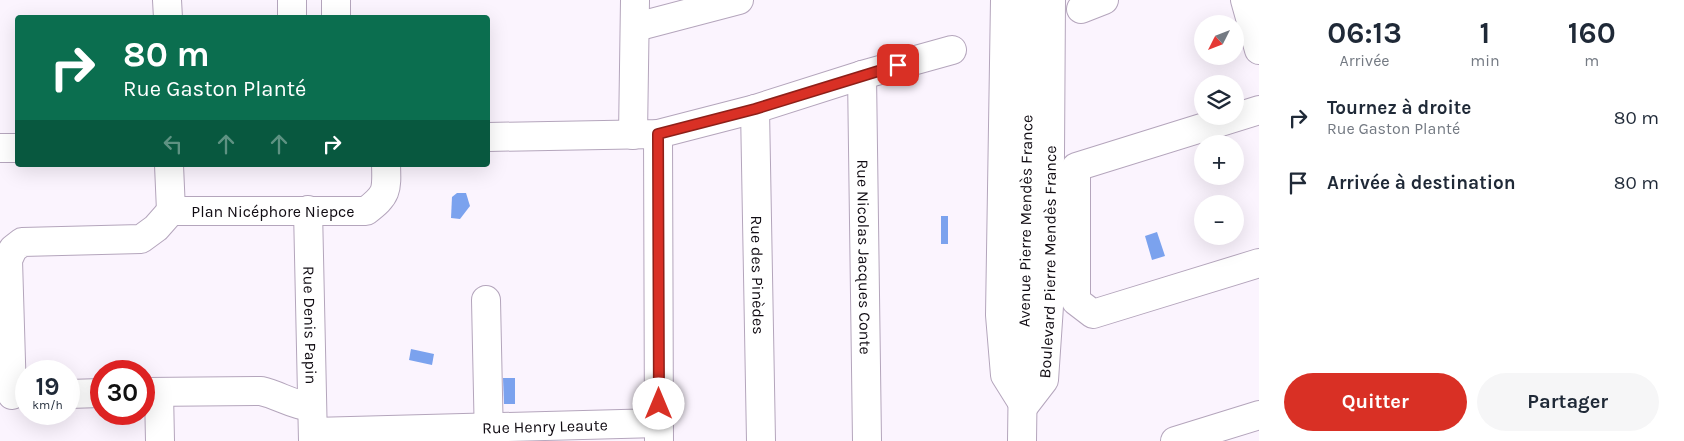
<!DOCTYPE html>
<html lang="fr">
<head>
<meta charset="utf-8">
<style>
	body { margin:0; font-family:Karla,sans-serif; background:#f6f6f7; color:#1f2937; height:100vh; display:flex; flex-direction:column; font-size:19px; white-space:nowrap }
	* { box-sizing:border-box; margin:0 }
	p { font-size:16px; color:#747a83 }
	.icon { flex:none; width:28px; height:28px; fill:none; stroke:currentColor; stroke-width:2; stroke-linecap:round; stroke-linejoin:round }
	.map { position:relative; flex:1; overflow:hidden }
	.sheet { display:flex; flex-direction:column; background:#fff; width:425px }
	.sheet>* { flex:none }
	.top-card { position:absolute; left:15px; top:15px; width:475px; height:152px; border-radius:5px; box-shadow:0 5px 20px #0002; background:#0b6e4f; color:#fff; overflow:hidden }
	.needle { width:32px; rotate:228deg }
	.controls { position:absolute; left:1194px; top:15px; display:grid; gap:10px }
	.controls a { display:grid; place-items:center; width:50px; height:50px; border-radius:50%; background:#fff; box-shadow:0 5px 20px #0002; font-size:25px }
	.speed { position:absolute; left:15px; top:360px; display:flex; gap:10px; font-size:25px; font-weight:700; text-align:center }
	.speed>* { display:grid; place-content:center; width:65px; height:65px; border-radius:50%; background:#fff; box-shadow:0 5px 20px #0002; line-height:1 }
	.speed small { font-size:12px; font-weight:400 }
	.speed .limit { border:8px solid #d22; background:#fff; color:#111 }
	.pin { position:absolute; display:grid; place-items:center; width:42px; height:42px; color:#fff; margin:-21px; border-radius:10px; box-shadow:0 2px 8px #0006 }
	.me { position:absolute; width:55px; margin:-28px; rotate:0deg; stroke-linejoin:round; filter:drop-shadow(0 0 4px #0008) }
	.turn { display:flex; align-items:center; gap:18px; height:105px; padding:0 25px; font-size:22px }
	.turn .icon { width:65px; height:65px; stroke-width:2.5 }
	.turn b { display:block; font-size:35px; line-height:42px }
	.lanes { display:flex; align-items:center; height:48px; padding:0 25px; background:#0003; justify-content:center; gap:25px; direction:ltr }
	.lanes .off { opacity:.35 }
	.eta { display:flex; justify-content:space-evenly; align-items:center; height:85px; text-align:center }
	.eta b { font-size:30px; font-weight:700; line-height:35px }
	.primary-button { display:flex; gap:10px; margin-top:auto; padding:10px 25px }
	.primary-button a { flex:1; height:58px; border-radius:30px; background:#d93025; color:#fff; font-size:20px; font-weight:700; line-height:58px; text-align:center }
	.primary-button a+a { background:#f6f6f7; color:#1f2937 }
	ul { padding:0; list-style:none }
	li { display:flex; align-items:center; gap:15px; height:65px; padding:0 25px }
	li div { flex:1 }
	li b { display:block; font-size:19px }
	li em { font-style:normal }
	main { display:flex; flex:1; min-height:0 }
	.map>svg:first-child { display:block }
	.water { fill:#7ba2ee }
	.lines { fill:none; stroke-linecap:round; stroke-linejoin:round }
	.minor-casing { stroke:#b4a5bc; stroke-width:30 }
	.minor { stroke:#fff; stroke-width:28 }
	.route-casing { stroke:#8d1f18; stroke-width:12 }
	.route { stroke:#d93025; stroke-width:9 }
	.labels { text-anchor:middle; stroke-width:4; stroke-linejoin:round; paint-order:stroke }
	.street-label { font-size:16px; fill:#100b12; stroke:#fbf4fe }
</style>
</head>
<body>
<main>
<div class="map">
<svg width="1259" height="441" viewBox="0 0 1259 441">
	<rect width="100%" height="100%" fill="#fbf4fe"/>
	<g class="water">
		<polygon points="457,193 466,193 470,206 460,219 451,218 452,197"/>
		<rect x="941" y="216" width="7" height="28"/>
		<polygon points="1157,232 1165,256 1152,260 1145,236"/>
		<polygon points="411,349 434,354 432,365 409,360"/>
		<polygon points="503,378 515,378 515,404 504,404"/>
	</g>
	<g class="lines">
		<g class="minor-casing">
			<g id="minor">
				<polyline points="167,0 168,18"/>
				<polyline points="292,0 292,18"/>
				<polyline points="336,0 336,18"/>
				<polyline points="1005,0 1000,315 1005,375 1020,399"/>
				<polyline points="1245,0 1259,50"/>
				<polyline points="1081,9 1104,0"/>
				<polyline points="636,27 739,0"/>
				<path id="s1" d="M862 75 867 441"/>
				<path id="s2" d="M755 109 761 441"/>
				<polyline points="1259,110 1076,167 1076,301 1093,314 1259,263"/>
				<polyline points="658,134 659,440"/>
				<polyline points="633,135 635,0"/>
				<polyline points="488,137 658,134 755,109 862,75 952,50"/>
				<polyline points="0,148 18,148"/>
				<path id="s3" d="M169 165 171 211H366C387 195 387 191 386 165"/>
				<path id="s4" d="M308 210 313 441"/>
				<polyline points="486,300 489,441"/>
				<path d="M144 392 261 391C279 395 292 405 312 407"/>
				<polyline points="159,392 160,441"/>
				<polyline points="69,394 101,393"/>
				<polyline points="12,395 8,260 13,249 22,242 141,239 156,228 171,211"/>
				<path id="s5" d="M1024 406 1044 380 1049 306 1051 0"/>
				<path id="s6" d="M313 432 659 423"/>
				<path id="s7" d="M1022 441 1028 0"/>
				<polyline points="1175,441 1259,415"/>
			</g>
		</g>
		<use href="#minor" class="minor"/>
	</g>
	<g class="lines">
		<g class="route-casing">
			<polyline id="route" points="659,404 658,134 755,109 898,65"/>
		</g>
		<use href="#route" class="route"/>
	</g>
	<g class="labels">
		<g class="street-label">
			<text dy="6" stroke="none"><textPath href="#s3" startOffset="148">Plan Nicéphore Niepce</textPath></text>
			<text dy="6" stroke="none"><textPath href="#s7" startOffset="220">Avenue Pierre Mendès France</textPath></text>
			<text dy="6" stroke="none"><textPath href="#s1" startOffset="182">Rue Nicolas Jacques Conte</textPath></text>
			<text dy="6" stroke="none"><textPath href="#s5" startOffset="151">Boulevard Pierre Mendès France</textPath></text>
			<text dy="6" stroke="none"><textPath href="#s2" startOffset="166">Rue des Pinèdes</textPath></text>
			<text dy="6" stroke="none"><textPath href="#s4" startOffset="115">Rue Denis Papin</textPath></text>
			<text dy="6" stroke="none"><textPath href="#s6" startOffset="232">Rue Henry Leaute</textPath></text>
		</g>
	</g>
</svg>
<div class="controls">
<a><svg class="needle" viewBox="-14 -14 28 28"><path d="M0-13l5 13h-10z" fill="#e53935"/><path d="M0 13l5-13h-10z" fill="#747a83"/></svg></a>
<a><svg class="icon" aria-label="layers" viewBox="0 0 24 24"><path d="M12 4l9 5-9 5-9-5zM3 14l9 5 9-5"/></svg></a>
<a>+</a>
<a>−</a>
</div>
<div class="speed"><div>19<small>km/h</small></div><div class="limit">30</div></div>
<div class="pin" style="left:898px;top:65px;background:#d93025"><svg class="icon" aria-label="arrive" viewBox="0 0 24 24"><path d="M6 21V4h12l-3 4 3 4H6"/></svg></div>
<svg class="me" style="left:659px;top:404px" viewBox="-20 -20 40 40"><circle r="19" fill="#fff"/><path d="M0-13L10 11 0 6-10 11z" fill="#d93025"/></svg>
<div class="top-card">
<div class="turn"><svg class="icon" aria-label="right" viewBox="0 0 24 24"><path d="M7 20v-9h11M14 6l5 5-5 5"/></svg><div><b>80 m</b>Rue Gaston Planté</div></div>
<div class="lanes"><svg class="icon off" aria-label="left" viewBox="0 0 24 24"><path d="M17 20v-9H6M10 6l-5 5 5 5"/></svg><svg class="icon off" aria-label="ahead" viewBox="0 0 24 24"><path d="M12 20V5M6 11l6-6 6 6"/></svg><svg class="icon off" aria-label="ahead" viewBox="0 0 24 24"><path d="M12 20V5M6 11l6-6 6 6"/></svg><svg class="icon" aria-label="right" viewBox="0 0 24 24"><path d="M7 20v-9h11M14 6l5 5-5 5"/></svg></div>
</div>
</div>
<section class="sheet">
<div class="eta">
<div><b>06:13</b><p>Arrivée</p></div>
<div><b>1</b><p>min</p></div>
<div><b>160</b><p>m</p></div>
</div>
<ul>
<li><svg class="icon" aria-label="right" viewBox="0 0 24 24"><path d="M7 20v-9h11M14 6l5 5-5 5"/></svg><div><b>Tournez à droite</b><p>Rue Gaston Planté</p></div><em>80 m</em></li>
<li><svg class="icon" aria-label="arrive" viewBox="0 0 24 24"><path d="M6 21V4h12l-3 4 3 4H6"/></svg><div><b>Arrivée à destination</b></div><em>80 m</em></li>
</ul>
<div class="primary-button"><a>Quitter</a><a>Partager</a></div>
</section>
</main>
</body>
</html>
